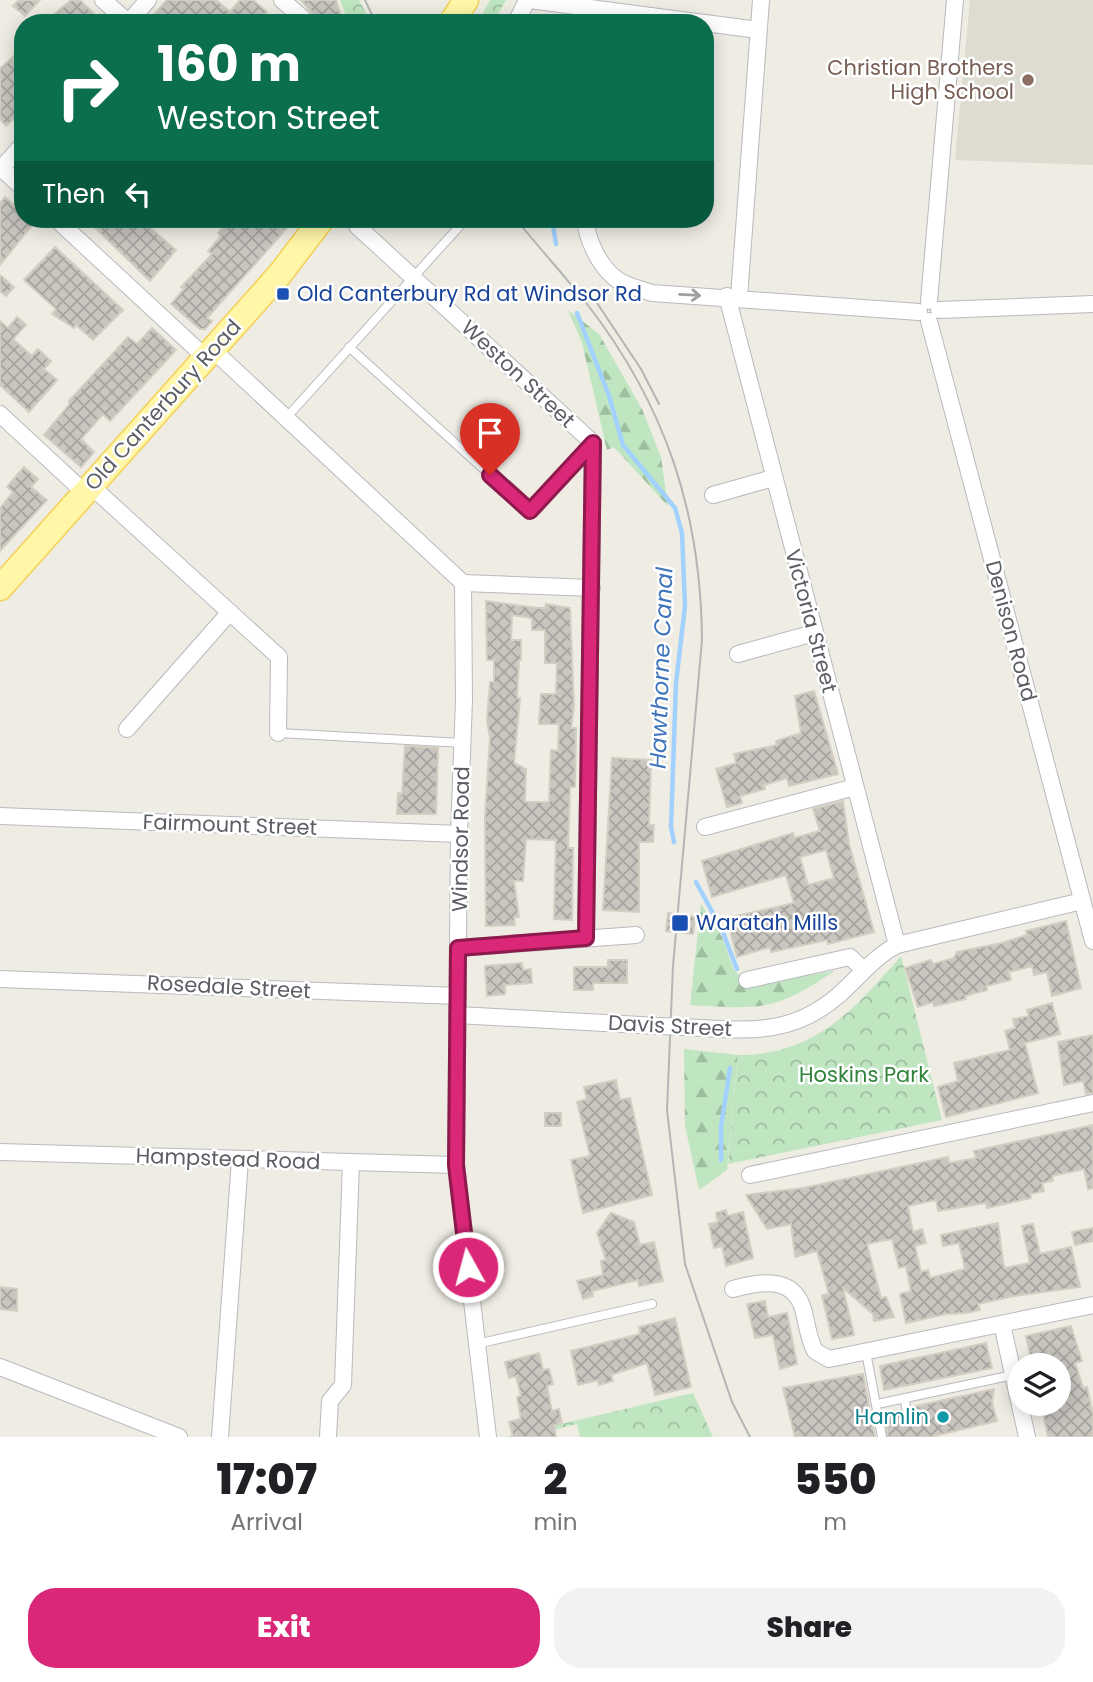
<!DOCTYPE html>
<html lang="en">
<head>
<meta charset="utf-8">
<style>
	body { margin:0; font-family:Poppins,sans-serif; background:#f2f2f2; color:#202124; height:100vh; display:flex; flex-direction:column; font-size:26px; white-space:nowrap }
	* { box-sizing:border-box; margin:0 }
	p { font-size:23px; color:#757577 }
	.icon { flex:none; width:38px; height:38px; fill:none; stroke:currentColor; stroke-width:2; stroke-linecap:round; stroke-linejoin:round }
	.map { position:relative; height:1437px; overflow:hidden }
	.drawer { display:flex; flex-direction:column; background:#fff; flex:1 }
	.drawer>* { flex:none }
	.top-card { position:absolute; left:14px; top:14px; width:700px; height:214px; border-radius:28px; box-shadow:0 4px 18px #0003; background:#0b6e4f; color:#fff; overflow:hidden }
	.fabs { position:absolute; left:1008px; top:1353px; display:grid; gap:14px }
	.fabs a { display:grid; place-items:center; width:63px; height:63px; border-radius:50%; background:#fff; box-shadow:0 4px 18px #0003; font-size:35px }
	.pin { position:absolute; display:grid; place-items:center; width:60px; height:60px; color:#fff; margin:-72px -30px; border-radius:50% 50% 50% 0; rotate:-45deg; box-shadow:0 0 7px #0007 }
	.pin .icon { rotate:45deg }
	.me { position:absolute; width:77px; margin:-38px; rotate:353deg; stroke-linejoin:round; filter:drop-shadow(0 0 5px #0008) }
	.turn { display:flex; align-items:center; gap:24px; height:147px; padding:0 28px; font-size:32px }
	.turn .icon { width:91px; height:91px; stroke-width:2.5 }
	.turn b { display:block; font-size:49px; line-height:60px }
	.then { display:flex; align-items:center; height:66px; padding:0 28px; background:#0003; gap:14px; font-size:26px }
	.eta { display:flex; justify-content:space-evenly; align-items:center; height:119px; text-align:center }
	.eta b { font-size:42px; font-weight:800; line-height:49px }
	.cta { display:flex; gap:14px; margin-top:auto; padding:14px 28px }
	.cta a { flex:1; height:80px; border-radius:28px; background:#db2777; color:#fff; font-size:28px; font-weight:800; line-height:80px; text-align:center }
	.cta a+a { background:#f2f2f2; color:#202124 }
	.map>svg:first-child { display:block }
	.education { fill:#dedbd1 }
	.forest { fill:url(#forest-firs) }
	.park { fill:url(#park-crowns) }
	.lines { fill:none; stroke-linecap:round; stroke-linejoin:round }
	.stream { stroke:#a2d1ff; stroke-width:4.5 }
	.building { fill:url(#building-cross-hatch); stroke:#d3cec1; stroke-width:2; fill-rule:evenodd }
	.lane-casing { stroke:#b8babf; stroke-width:10 }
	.street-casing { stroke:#b8babf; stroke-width:18 }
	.primary-casing { stroke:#f4d156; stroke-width:27 }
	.lane { stroke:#fff; stroke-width:8 }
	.street { stroke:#fff; stroke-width:16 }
	.primary { stroke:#fff6a7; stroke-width:24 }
	.tram { stroke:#b4b5b5; stroke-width:2 }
	.street-bridge-casing { stroke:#b8babf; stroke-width:18; stroke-linecap:butt }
	.street-bridge { stroke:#fff; stroke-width:16 }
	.oneway { stroke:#9d9ea2 }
	.route-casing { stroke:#8e194d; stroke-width:18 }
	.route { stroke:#db2777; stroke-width:12 }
	.education-dot { fill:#8d6e63; stroke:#fff; stroke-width:2.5 }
	.transit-dot { fill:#1a4fb4; stroke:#fff; stroke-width:2.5 }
	.culture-dot { fill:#0f9aa8; stroke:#fff; stroke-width:2.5 }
	.labels { text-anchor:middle; stroke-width:5; stroke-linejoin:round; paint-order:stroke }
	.education-label { font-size:21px; fill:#785e54; stroke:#fff; text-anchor:end }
	.transit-label { font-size:21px; fill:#164399; stroke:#fff; text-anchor:start }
	.street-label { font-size:21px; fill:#5b5e64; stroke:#fff }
	.park-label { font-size:21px; fill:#32843c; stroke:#fff }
	.culture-label { font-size:21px; fill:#0d838f; stroke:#fff; text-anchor:end }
	.water-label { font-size:23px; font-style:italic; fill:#4075bc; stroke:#fff }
</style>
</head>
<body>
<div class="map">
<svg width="1093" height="1437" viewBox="0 0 1093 1437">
	<defs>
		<pattern id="forest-firs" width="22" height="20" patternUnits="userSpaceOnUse" patternTransform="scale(1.75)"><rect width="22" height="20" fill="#bfe6c1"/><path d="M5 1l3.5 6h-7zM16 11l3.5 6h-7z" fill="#9ebea0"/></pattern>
		<pattern id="park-crowns" width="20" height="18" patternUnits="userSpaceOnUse" patternTransform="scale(1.75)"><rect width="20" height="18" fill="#bfe6c1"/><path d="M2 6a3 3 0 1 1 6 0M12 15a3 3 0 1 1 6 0" fill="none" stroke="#9ebea0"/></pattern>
		<pattern id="building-cross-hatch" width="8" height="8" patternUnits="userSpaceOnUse" patternTransform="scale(1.75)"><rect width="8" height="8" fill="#c9c6c0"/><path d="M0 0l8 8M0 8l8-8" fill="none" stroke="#a6a4a0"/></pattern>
	</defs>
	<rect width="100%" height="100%" fill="#eeece3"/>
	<polygon class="education" points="970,0 1093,0 1093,165 955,160"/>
	<g class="forest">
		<polygon points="568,310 599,334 642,409 661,457 668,506 614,447 607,450 582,343"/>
		<path d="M701 904 722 937 734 970 751 985 834 971C775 1012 759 1009 690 1005Z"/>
		<polygon points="684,1049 738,1055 727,1170 699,1190 685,1126"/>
	</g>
	<g class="park">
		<polygon points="340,0 359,0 371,23 341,23 345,13"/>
		<polygon points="490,0 506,0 493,23 479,21"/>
		<path d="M901 956 942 1120 728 1164 738 1055C815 1055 854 1010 901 956Z"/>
		<polygon points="693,1393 713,1437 580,1437 577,1424 524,1437 506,1437"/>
	</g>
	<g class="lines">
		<g class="stream">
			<polyline points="552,219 556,244"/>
			<polyline points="577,313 609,396 623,445 675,508 682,533 685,606 676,683 671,827 674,842"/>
			<polyline points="696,882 722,930 737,969"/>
			<polyline points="721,1160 721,1127 730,1068"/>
		</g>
	</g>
	<g class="building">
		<polygon points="19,0 40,0 25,16 13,6"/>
		<polygon points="71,0 80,0 103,23 44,23"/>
		<polygon points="167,0 216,0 230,12 240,0 253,0 267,12 257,23 148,21"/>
		<polygon points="301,0 336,0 340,13 335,23 321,23"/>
		<polygon points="23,47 23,110 6,126 0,119 0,69"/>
		<polygon points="5,197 23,213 23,219 37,219 0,265 0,203"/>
		<polygon points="86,219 152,219 147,225 176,250 150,281"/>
		<polygon points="230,219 295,219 207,318 212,321 205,329 200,329 171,304 184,289 181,287 212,254 208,251 221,236 218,233"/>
		<polygon points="55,247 123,310 93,340 76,325 74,328 52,314 56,309 24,280"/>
		<polygon points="0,275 14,287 6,296 0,291"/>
		<polygon points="17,317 26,325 13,339 32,356 38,349 51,361 44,369 57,380 29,412 0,385 0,321 8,328"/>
		<polygon points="152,328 176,350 110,421 103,414 81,439 94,452 81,467 44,435 69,405 69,401 128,337 137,344"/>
		<polygon points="24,467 38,479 31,487 47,500 0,551 0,508 13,492 7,487"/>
		<path d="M486 601 537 608H545L546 604 570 608 574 707 571 728H576L575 787H570L568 848H573L572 920 554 919 556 840 526 839 523 881H514L519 917H514L515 925 486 926 485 816 490 737 487 721 490 682H494V660H487ZM512 615 532 618V630H545V663H557L556 694H541L539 724H559L558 751 551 750 549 802H525L526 769 514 763 520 698H517L519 660H521V640H511Z"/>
		<polygon points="814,691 838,774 789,786 787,778 764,785 765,789 740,796 742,803 727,807 716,769 736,763 734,754 777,745 776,741 801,733 795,696"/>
		<polygon points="405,746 438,748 436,814 397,814 398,793 402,794"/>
		<polygon points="612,758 651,760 649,825 654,825 653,842 639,842 639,912 603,910"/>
		<path d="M843 801 849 844 874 932 828 944 827 940 771 952 770 947 737 957 727 918 794 903 786 875 712 897 702 861 793 833 794 838 820 831 813 809ZM826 850 834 878 808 885 800 857Z"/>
		<polygon points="668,913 695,917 693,934 666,931"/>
		<polygon points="1066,921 1081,988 1052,996 1047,972 1034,975 1032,966 1009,972 1011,980 986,986 987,990 965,996 966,999 934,1006 933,1002 918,1007 905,968 931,960 933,964 954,958 957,952 1002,943 1027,935 1026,931"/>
		<polygon points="608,960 627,960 627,983 593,983 593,990 574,990 574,967 608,967"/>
		<polygon points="522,963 523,970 531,969 532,983 505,985 505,994 487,996 485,966"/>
		<polygon points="1052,1003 1060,1034 1025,1043 1038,1093 946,1117 938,1087 958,1081 954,1063 1010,1050 1005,1031 1015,1028 1013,1019 1029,1016 1027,1010"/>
		<polygon points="1093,1035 1093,1093 1086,1094 1083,1081 1064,1085 1058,1042"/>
		<polygon points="616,1080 620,1100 630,1098 652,1195 583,1213 571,1160 590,1156 577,1102 587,1099 584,1087"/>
		<rect x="545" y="1113" width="16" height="13"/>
		<polygon points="1093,1125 1093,1188 1088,1189 1084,1169 1052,1176 1053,1181 1042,1183 1044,1191 1030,1194 1031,1198 987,1208 986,1203 938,1211 936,1200 908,1206 913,1232 922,1229 926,1243 915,1246 921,1272 928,1270 930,1278 965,1269 959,1243 943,1246 941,1235 998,1223 1004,1268 1030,1263 1022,1226 1033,1224 1040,1254 1071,1247 1080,1287 1014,1296 978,1304 980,1310 966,1313 946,1314 906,1323 900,1294 911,1291 906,1266 899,1268 892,1239 867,1244 881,1298 886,1297 894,1317 874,1321 873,1314 843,1288 854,1335 832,1339 822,1295 829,1294 817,1251 795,1257 791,1224 767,1229 746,1195 803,1188 948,1157 949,1163 976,1158 974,1151"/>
		<polygon points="726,1210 727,1216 743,1212 753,1258 726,1266 722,1246 714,1248 709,1224 718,1222 716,1213"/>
		<polygon points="611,1213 634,1222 640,1245 654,1242 663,1281 639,1286 638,1280 592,1291 593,1296 583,1299 577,1281 603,1275 601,1261 606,1260 597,1233"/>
		<polygon points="1093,1228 1093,1241 1075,1245 1072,1232"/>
		<polygon points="0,1287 17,1289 17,1311 0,1309"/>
		<polygon points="765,1301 768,1317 787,1313 797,1364 780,1369 773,1335 755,1338 747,1304"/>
		<polygon points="675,1318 691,1387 655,1395 647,1363 611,1375 613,1381 599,1385 598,1380 578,1385 571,1351 640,1334 639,1327"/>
		<polygon points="1071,1326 1082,1361 1075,1363 1083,1388 1087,1387 1093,1414 1093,1437 1048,1437 1041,1404 1059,1404 1059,1365 1032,1365 1026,1336"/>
		<polygon points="986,1343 992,1368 884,1390 880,1366"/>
		<polygon points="539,1353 543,1370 549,1369 553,1384 547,1386 552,1411 559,1409 562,1423 554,1425 556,1437 513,1437 509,1422 521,1419 517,1397 521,1396 516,1376 509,1378 505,1362"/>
		<polygon points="863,1374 875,1437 795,1437 783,1388"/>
		<polygon points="994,1389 992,1402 997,1421 930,1437 888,1437 884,1413 900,1410 907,1414 912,1407"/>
	</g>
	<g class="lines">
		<g class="lane-casing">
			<g id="lane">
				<polyline points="349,347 530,511 592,443"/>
				<polyline points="287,417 466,219"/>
				<polyline points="278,733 463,743"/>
				<polyline points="477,1344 652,1304"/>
				<polyline points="866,1352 882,1437"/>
				<polyline points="905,1398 906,1408"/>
				<polyline points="882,1403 1013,1375"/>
			</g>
		</g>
		<g class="street-casing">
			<g id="street">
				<polyline points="103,0 129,23"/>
				<polyline points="282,0 308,23"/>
				<polyline points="530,0 704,23"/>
				<polyline points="128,23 148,0"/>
				<polyline points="516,23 527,0"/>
				<polyline points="705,23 758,30"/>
				<polyline points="1,168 23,188"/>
				<polyline points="0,170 23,144"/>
				<polyline points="56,219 205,357"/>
				<path d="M585 219C587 240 599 265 615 278 624 286 641 289 652 293L919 312"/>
				<polyline points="357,226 593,443 586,938"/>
				<polyline points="727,296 897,945"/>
				<polyline points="739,297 761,0"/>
				<polyline points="929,301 955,0"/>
				<polyline points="939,310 1093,304"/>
				<polyline points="929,321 1093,941"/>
				<polyline points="212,349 463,583 464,700 459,834 456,1165 488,1437"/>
				<polyline points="0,414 84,492"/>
				<polyline points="90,485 279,657 278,733"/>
				<polyline points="713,495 773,478"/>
				<polyline points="463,583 592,588"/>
				<polyline points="738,654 814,633"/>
				<polyline points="127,729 230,612"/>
				<polyline points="0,816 459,834"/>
				<polyline points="705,827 855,787"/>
				<polyline points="458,948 636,935"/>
				<polyline points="0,979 458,996"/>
				<polyline points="747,980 850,957 864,970"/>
				<polyline points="457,1015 659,1026"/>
				<path d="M683 1027C745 1030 790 1038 840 994 859 977 874 957 897 945L1082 901"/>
				<polyline points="0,1152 456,1165"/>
				<polyline points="750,1175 1093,1103"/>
				<path d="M733 1289C759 1282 793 1275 803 1309 807 1323 808 1338 815 1351L829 1359 1093 1305"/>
				<polyline points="1002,1324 1027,1437"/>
				<polyline points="0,1367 179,1437"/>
				<polyline points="220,1437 240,1159"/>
				<polyline points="328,1437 330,1401 343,1385 351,1162"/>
			</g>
		</g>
		<g class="primary-casing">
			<g id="primary">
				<polyline points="451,23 466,0"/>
				<polyline points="0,588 280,274 322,219"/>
			</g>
		</g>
		<use href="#lane" class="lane"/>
		<use href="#street" class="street"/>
		<use href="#primary" class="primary"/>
		<g class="tram">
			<polyline points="365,0 376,23"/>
			<path d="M516 219C539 248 564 275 587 304 666 406 701 513 702 640L673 966 667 1110 685 1264 732 1402 750 1437"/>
			<polyline points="597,303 641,369 659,404"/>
		</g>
		<g class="street-bridge-casing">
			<polyline id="street-bridge" points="659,1026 683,1027"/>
		</g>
		<use href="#street-bridge" class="street-bridge"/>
	</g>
	<defs><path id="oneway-shaft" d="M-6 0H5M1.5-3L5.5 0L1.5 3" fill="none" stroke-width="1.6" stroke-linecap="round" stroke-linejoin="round" transform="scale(1.75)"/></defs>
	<use class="oneway" href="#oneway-shaft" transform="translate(690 295) rotate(3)"/>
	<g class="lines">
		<g class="route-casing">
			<polyline id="route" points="468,1267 456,1165 458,948 586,938 593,443 530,511 490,475"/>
		</g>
		<use href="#route" class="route"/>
	</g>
	<circle class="education-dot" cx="1028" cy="80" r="7"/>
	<g class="transit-dot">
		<rect x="276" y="287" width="14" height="14" rx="3.5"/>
		<rect x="671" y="914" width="18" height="18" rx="3.5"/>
	</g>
	<circle class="culture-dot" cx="943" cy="1417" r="7"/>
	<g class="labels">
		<g class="education-label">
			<text x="1014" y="75">Christian Brothers<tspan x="1014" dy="24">High School</tspan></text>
		</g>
		<g class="transit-label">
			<text x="297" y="301">Old Canterbury Rd at Windsor Rd</text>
			<text x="696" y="930">Waratah Mills</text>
		</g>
		<g class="street-label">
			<text transform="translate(518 374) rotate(43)" y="7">Weston Street</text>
			<text transform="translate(163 405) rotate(-48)" y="7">Old Canterbury Road</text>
			<text transform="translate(811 621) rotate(75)" y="7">Victoria Street</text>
			<text transform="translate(1011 631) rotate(75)" y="7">Denison Road</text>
			<text transform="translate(230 825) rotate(2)" y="7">Fairmount Street</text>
			<text transform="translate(461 839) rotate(-89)" y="7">Windsor Road</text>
			<text transform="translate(229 987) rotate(3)" y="7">Rosedale Street</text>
			<text transform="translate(670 1026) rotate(3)" y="7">Davis Street</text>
			<text transform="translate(228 1159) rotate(2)" y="7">Hampstead Road</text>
		</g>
		<g class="park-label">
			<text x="864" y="1082">Hoskins Park</text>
		</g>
		<g class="culture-label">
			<text x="929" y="1424">Hamlin</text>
		</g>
		<g class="water-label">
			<text transform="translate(661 668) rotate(-88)" y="8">Hawthorne Canal</text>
		</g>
	</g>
</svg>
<div class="fabs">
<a><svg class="icon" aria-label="layers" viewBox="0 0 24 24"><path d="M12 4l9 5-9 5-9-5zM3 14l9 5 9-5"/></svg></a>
</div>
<div class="pin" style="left:490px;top:475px;background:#d93025"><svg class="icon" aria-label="arrive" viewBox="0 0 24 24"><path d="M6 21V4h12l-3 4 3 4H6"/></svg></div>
<svg class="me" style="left:468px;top:1267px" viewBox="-20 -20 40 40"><circle r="17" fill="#db2777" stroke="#fff" stroke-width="3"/><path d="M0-11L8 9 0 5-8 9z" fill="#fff"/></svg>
<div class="top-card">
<div class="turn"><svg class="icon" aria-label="right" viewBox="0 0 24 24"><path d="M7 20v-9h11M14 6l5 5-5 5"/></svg><div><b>160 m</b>Weston Street</div></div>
<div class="then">Then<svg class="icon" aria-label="left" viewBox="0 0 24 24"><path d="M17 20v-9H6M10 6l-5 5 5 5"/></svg></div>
</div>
</div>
<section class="drawer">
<div class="eta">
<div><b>17:07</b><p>Arrival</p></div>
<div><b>2</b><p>min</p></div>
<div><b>550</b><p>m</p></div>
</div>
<div class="cta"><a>Exit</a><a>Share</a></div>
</section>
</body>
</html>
